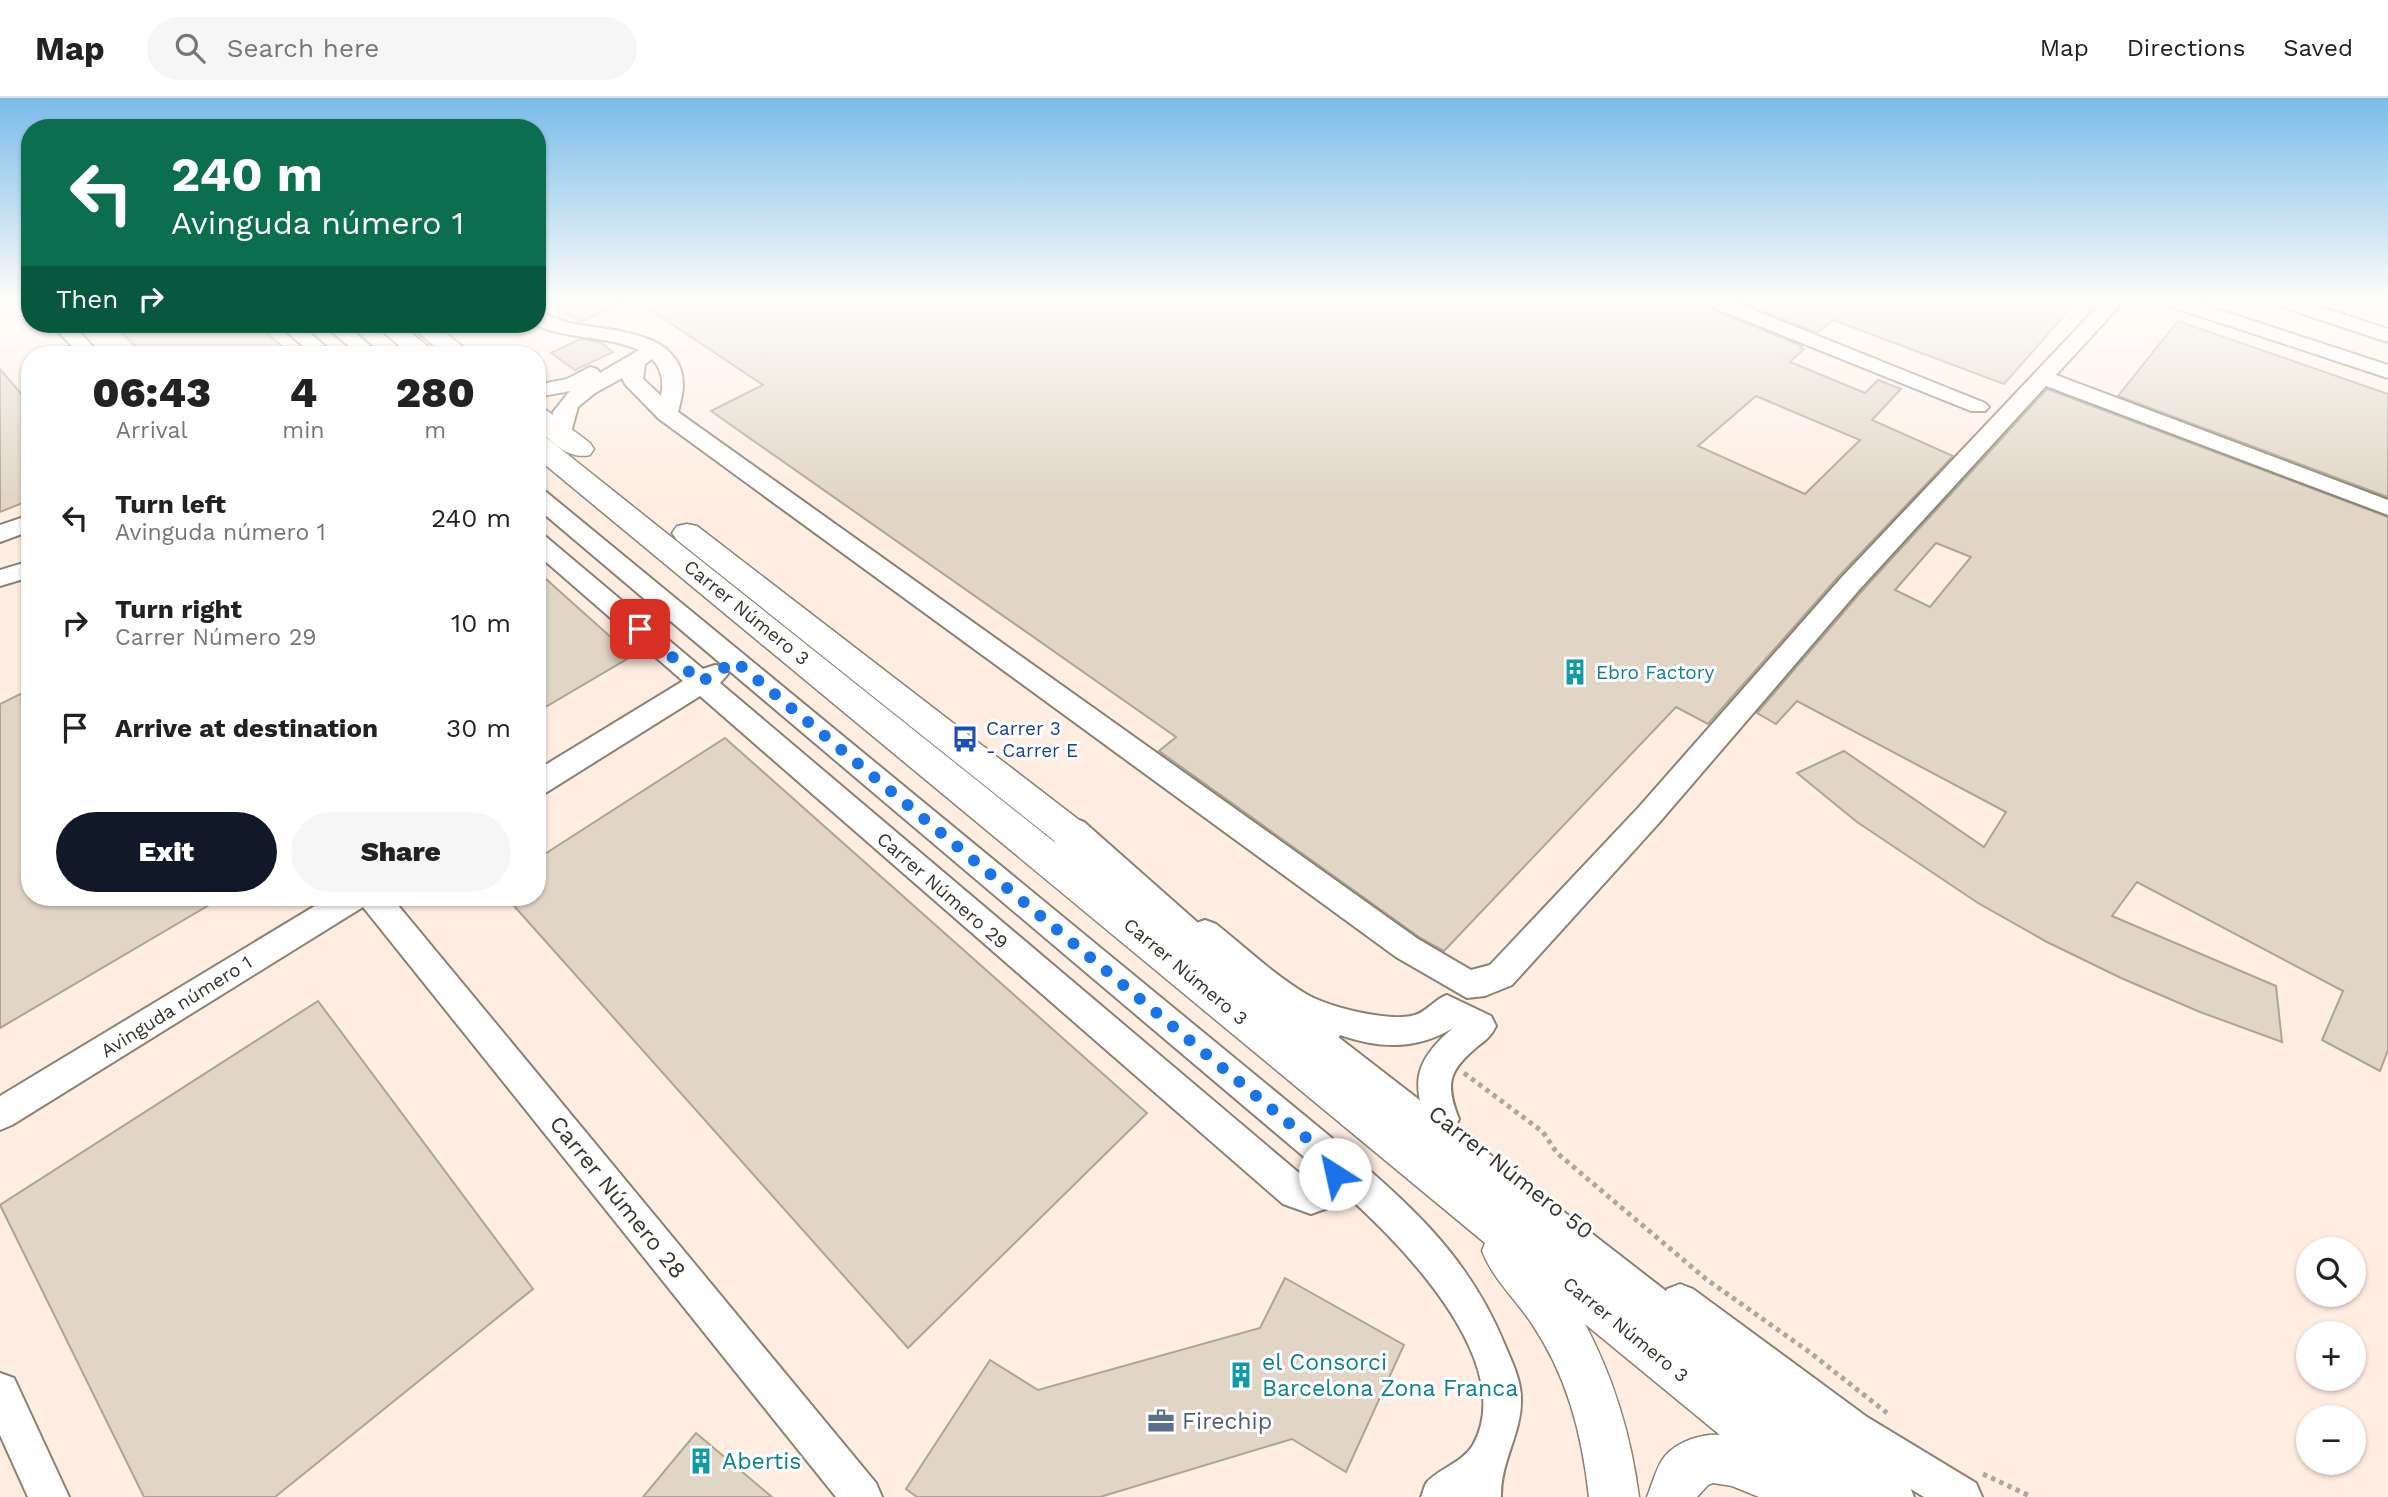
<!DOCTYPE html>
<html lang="en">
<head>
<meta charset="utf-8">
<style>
	body { margin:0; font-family:"Work Sans",sans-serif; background:#f6f6f6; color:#222; height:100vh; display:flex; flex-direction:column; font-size:26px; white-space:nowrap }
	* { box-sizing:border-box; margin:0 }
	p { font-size:23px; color:#767676 }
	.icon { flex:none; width:38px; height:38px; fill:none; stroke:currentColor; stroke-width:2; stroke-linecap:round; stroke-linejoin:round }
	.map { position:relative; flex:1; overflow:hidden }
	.sheet { position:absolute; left:21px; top:248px; width:525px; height:560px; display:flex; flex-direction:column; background:#fff; border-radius:28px; box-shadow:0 2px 5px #0004 }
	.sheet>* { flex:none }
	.hud { position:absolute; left:21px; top:21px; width:525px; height:214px; border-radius:28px; box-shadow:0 2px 5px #0004; background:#0b6e4f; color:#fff; overflow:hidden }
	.tools { position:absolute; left:2296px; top:1139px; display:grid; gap:14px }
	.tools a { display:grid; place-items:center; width:70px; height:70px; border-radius:50%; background:#fff; box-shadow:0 2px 5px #0004; font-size:35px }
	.pin { position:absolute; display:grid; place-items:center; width:60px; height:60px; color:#fff; margin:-30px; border-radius:14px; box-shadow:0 4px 10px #0006 }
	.me { position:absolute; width:77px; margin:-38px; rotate:325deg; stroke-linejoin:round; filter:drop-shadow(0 0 5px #0008) }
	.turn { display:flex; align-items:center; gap:24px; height:147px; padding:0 35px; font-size:32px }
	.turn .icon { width:91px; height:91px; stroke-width:2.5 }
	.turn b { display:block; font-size:49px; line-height:60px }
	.then { display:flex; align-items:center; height:66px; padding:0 35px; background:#0003; gap:14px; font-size:26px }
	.eta { display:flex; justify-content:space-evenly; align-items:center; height:119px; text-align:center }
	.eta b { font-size:42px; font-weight:800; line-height:49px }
	.action { display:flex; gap:14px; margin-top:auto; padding:14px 35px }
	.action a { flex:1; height:80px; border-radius:42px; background:#111827; color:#fff; font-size:28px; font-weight:800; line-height:80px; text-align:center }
	.action a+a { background:#f6f6f6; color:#222 }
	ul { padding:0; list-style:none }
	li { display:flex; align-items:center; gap:21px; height:105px; padding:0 35px }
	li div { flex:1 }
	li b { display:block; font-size:26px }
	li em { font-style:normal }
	header { display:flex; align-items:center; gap:42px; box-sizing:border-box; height:98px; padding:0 35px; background:#fff; border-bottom:2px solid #e0e0e0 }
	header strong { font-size:33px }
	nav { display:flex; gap:38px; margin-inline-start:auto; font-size:24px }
	.search { width:490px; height:63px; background:#f6f6f6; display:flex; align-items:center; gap:18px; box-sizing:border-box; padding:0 24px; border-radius:38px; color:#767676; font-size:26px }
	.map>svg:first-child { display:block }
	.industrial { fill:#ffede2; fill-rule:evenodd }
	.building { fill:#e1d6c6; stroke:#aea494; stroke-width:2; fill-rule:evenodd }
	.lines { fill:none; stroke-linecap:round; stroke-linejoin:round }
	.minor-casing { stroke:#8b8272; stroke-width:4 }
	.major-casing { stroke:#8b8272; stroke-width:3 }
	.highway-casing { stroke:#8b8272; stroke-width:4 }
	.path { stroke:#aca8a1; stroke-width:5; stroke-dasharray:4.5 4.5; stroke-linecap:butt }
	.minor { fill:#fff; fill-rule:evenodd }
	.major { fill:#fff; fill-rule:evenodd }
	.highway { fill:#fff; fill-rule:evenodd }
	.route { stroke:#1a73e8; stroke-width:12; stroke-dasharray:0 21.6 }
	.labels { text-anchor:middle; stroke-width:6; stroke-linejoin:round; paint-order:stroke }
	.street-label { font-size:19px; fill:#38342d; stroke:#fff }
	.culture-label { font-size:19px; fill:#0d838f; stroke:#fff; text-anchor:start }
	.transit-label { font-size:19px; fill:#164399; stroke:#fff; text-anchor:start }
	.near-street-label { font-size:23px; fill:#38342d; stroke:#fff }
	.near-culture-label { font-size:23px; fill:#0d838f; stroke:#fff; text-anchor:start }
	.near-service-label { font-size:23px; fill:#4e5e75; stroke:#fff; text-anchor:start }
</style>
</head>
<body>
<header>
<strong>Map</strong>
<div class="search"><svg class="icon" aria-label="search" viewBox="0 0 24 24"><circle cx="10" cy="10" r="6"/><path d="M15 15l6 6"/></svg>Search here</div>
<nav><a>Map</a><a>Directions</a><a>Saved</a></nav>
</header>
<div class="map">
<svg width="2388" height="1399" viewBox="0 0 2388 1399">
	<rect width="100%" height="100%" fill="#fefaf3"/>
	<path class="industrial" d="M0 203H30V226H537V203H2388V1399H0ZM30 257H537V800H30ZM2308 1152H2354V1197H2308ZM2308 1236H2354V1281H2308ZM2308 1320H2354V1365H2308Z"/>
	<g class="building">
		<polygon points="548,203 628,203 580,224"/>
		<path d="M637 203H1701L1706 209 1802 248 1800 250 1804 251 1790 264 1865 295 1878 282 1901 291 1872 322 1953 358 1839 478 1708 626 1676 609 1444 853 1419 839 1159 653 1176 639 711 313 763 287ZM1756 298 1860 342 1805 396 1698 348Z"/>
		<polygon points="1738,203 2077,203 2004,286 1833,222 1817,235"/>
		<polygon points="2178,223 2388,296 2388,399 2118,298"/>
		<polygon points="113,226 256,226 292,257 144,257"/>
		<polygon points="580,241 600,244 613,254 575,272 551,255"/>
		<polygon points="0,271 30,306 30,402 0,414"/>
		<path d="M2047 291 2388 419V952L2380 973 2322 942 2343 893 2137 784 2112 818 2276 888 2282 944 2200 914 2121 880 2047 844 1978 805 1857 724 1797 675 1844 653 1984 749 2006 714 1797 603 1776 626 1757 615 1861 494ZM1936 445 1971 459 1930 509 1895 492Z"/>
		<polygon points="537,473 632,558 537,614"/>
		<polygon points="30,591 30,800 221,800 0,930 0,606"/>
		<polygon points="725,640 1147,1015 908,1250 507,800 537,800 537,761"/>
		<polygon points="318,903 533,1191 275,1399 144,1399 0,1107"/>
		<polygon points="1285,1180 1404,1247 1346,1374 1292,1341 1100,1399 917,1399 906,1391 990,1262 1038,1292 1260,1230"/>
		<polygon points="696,1335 772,1399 643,1399"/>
	</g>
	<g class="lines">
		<g class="minor-casing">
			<g id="minor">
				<polygon points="1704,203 1731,203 1985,305 1989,309 1985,313 1971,313 1707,207"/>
				<path d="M2103 203H2124L2056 277 2388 402V417L2046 288 1859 492 1658 726 1512 887 1485 898 1467 900 1396 859 659 321 625 286 622 280 595 295 578 309 569 341H553L550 336 553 314 570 293 537 299V287L567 281 590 269 597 271 600 275 639 252C606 237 567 242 533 226H537V214C550 217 561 224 574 226 611 233 683 233 683 287 683 296 680 305 678 314L1418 841 1471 872 1490 867 1638 710 1841 480ZM652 261C662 271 664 285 661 298L643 281 645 266Z"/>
				<polygon points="2163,203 2192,203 2388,267 2388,280 2166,207"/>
				<polygon points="2273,203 2302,203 2388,231 2388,244 2276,207"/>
				<polygon points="51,226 72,226 101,257 80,257"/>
				<polygon points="278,226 300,226 335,257 313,257"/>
				<polygon points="323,226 345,226 381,257 359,257"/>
				<path d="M537 391 545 393 1327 1036C1402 1100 1465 1151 1504 1245 1511 1262 1521 1281 1521 1301 1522 1335 1500 1364 1501 1399H1421C1423 1395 1424 1388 1427 1384 1440 1370 1462 1365 1473 1347 1519 1265 1401 1146 1345 1096L1339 1106 1311 1116 1283 1106 700 598 547 694 537 697V672L683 583 537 456V435L545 438 703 571 715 567 724 569 728 576 720 585 1305 1080 1311 1082 1317 1079V1071L1303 1058 537 410Z"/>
				<polygon points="30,417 30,433 0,444 0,427"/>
				<polygon points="30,463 30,479 0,488 0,472"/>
				<polygon points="328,800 392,800 876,1385 882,1399 836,1399 363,809 12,1027 0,1032 0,998"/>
				<path d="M1205 822 1216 826C1245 849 1274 877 1306 896 1328 909 1385 923 1411 918 1427 915 1433 902 1447 897L1491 918 1496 928C1491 938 1486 942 1478 948 1448 973 1445 986 1459 1021L1454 1032 1442 1037 1430 1032C1410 986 1414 963 1453 930 1416 952 1381 951 1340 937L1338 941 1327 945 1316 941 1194 844 1190 835 1194 826Z"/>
				<polygon points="1680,1186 1693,1191 1867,1319 1976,1385 1982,1399 1924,1399 1839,1347 1667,1217 1662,1204 1667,1191"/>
				<polygon points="0,1275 14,1280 69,1399 28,1399 0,1337"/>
			</g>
		</g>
		<g class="major-casing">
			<g id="major">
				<polygon points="374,226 401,226 438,257 410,257"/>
				<polygon points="408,226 435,226 473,257 445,257"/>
				<path d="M537 310 546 312 590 345 594 351 590 357C568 362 553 344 537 331Z"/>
				<path d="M537 338 547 340 1854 1381 1861 1399H1759L1732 1388 1713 1385 1708 1387 1697 1399H1647C1652 1387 1656 1369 1665 1358 1677 1344 1702 1335 1720 1337L1585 1226C1614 1281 1631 1337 1639 1399H1589C1582 1335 1567 1277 1530 1223 1514 1200 1492 1179 1482 1153L1485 1145 537 360Z"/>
				<polygon points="687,426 697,428 1083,725 1088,735 1083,745 1070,749 1057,745 677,442 672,435 677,428"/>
			</g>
		</g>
		<g class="highway-casing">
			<polygon id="highway" points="1070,719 1084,724 1249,870 1906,1379 1914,1399 1842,1399 1219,896 1056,746 1050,735 1056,724"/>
		</g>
		<g class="path">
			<polyline points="1464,975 1543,1034 1557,1055 1706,1181 1808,1253 1887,1315"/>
			<polyline points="1983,1376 2032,1399"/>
		</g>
		<use href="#minor" class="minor"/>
		<use href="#major" class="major"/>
		<use href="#highway" class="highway"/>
	</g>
	<linearGradient id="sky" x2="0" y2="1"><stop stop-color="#79bce9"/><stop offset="0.51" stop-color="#fffdfa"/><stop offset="1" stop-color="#fffdfa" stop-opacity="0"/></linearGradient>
	<rect width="2388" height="399" fill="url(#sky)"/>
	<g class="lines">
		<polyline class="route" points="640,531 701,584 735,563 1315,1047 1330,1060 1335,1076"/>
	</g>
	<defs>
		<g id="building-bare" transform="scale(2.1)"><path d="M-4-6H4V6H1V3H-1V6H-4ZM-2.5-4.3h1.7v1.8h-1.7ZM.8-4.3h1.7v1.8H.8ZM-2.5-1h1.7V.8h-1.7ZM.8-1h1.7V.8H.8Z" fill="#0f9aa8" stroke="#fff" stroke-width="2.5" paint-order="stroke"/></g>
		<g id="bus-bare" transform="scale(2.1)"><path d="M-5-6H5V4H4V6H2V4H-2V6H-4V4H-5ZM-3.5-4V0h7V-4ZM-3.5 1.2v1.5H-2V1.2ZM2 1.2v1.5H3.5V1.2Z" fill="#1a4fb4" stroke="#fff" stroke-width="2.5" paint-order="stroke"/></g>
		<g id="office-bare" transform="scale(2.1)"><path d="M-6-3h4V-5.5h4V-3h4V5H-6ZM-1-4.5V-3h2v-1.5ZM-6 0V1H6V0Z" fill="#5c6f8a" stroke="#fff" stroke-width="2.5" paint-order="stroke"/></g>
	</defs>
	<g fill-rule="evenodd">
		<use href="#building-bare" x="1575" y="574"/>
		<use href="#bus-bare" x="965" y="641"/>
		<use href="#building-bare" x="1241" y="1277"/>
		<use href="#office-bare" x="1161" y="1323"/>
		<use href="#building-bare" x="701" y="1363"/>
	</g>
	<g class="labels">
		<g class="street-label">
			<text transform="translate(747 514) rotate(39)" y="7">Carrer Número 3</text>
			<text transform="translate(943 792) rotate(41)" y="7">Carrer Número 29</text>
			<text transform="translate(1186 873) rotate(40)" y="7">Carrer Número 3</text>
			<text transform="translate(176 908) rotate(-32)" y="7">Avinguda número 1</text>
			<text transform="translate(1626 1231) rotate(39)" y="7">Carrer Número 3</text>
		</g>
		<g class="culture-label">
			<text x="1596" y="581">Ebro Factory</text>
		</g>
		<g class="transit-label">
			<text x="986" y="637">Carrer 3<tspan x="986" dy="22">- Carrer E</tspan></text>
		</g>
		<g class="near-street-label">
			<text transform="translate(1511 1074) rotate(38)" y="8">Carrer Número 50</text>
			<text transform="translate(618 1099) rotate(51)" y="8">Carrer Número 28</text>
		</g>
		<g class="near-culture-label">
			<text x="1262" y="1272">el Consorci<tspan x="1262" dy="26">Barcelona Zona Franca</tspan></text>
			<text x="722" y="1371">Abertis</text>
		</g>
		<g class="near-service-label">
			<text x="1182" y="1331">Firechip</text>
		</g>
	</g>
</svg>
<div class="tools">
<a><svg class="icon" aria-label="search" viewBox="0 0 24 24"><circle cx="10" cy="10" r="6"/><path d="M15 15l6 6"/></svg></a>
<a>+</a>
<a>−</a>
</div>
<div class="pin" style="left:640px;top:531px;background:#d93025"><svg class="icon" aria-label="arrive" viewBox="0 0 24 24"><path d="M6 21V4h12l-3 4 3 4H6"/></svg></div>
<svg class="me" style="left:1335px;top:1076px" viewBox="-20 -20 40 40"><circle r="19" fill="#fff"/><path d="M0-13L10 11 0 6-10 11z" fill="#1a73e8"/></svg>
<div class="hud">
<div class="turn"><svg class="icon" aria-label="left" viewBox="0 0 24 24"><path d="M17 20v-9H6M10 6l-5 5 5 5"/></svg><div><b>240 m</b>Avinguda número 1</div></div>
<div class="then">Then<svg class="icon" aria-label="right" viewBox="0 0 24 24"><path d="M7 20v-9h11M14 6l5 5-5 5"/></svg></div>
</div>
<section class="sheet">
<div class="eta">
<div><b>06:43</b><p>Arrival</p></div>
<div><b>4</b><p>min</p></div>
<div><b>280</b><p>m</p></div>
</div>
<ul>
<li><svg class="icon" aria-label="left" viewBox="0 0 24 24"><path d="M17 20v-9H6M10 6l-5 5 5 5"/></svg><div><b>Turn left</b><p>Avinguda número 1</p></div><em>240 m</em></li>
<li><svg class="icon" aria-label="right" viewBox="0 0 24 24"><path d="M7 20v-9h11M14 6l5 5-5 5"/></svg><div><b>Turn right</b><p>Carrer Número 29</p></div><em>10 m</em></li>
<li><svg class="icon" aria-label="arrive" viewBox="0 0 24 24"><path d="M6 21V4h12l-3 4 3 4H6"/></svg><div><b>Arrive at destination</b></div><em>30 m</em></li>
</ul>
<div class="action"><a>Exit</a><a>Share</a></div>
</section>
</div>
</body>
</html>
